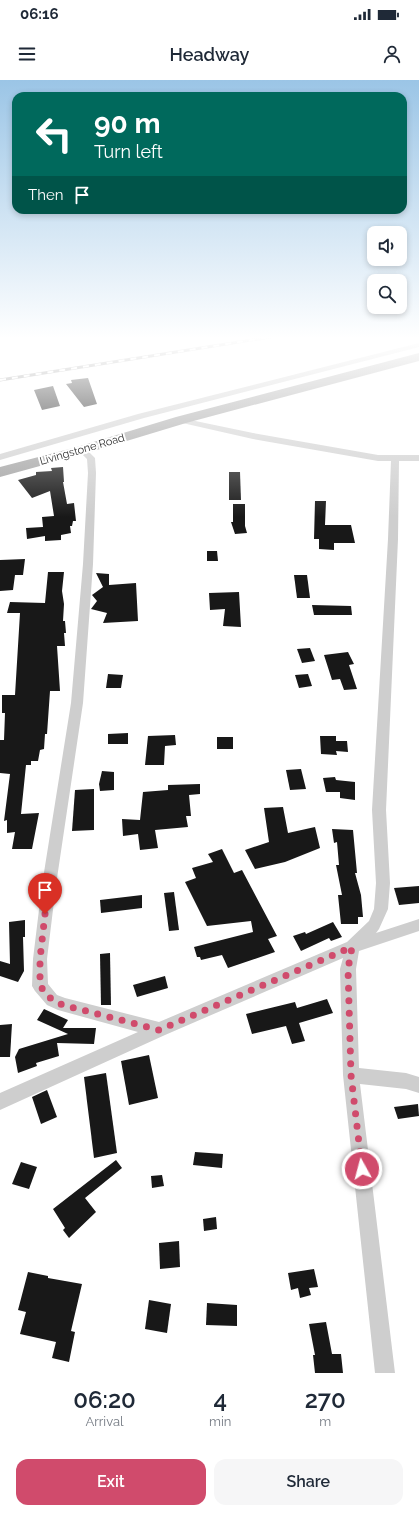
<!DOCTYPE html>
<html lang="en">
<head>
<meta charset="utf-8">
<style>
	body { margin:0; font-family:Raleway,sans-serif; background:#f6f6f7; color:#1f2937; height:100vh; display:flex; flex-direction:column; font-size:15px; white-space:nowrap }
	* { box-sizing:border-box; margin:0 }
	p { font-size:13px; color:#747a83 }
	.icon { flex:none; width:22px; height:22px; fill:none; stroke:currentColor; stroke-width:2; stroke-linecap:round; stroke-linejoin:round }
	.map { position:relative; height:1293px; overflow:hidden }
	.side { display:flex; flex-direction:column; background:#fff; flex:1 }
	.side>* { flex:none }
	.banner { position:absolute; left:12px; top:12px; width:395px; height:122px; border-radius:12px; box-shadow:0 2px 6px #0003; background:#00695c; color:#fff; overflow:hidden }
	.buttons { position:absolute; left:367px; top:146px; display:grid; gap:8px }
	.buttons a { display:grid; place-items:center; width:40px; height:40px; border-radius:8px; background:#fff; box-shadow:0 2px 6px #0003; font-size:20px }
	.pin { position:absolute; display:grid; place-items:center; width:34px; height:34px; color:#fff; margin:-41px -17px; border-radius:50% 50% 50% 0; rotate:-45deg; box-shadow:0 0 4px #0007 }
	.pin .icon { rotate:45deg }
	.me { position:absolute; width:44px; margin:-22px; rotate:353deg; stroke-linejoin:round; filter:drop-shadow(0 0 3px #0008) }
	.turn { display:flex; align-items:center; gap:14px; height:84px; padding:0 16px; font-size:18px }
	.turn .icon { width:52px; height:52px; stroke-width:2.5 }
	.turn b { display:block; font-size:28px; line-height:34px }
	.then { display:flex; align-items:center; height:38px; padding:0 16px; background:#0003; gap:8px; font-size:15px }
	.eta { display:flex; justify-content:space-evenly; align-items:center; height:68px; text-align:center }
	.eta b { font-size:24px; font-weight:600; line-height:28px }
	.cta { display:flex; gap:8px; margin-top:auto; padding:8px 16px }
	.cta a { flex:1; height:46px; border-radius:12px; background:#d04b6c; color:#fff; font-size:16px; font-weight:600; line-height:46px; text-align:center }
	.cta a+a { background:#f6f6f7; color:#1f2937 }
	.status { display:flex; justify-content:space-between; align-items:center; height:28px; padding:0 20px; background:#fff; direction:ltr }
	.status svg { height:11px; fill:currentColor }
	header { display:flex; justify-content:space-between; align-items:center; height:52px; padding:0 16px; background:#fff; font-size:18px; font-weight:600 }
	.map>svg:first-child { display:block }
	.building { fill:#181818 }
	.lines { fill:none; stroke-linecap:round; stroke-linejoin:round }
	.minor { fill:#cecece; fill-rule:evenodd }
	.trunk { fill:#a0a0a0; fill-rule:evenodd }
	.rail-casing { stroke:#868686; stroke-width:3 }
	.rail { stroke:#fff; stroke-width:2; stroke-dasharray:6; stroke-linecap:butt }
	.route { stroke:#d04b6c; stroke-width:7; stroke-dasharray:0 12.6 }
	.labels { text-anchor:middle; stroke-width:4; stroke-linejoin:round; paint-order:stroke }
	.far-street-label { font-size:11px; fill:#313131; stroke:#fff }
</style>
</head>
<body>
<div class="status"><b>06:16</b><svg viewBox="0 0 49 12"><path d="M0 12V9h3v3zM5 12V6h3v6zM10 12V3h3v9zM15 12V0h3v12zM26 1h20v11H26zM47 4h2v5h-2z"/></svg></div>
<header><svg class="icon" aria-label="menu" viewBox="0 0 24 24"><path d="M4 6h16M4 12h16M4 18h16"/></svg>Headway<svg class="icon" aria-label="person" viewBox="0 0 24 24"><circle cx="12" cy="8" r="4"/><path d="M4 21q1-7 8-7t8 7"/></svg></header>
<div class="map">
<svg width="419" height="1293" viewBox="0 0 419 1293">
	<rect width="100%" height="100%" fill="#fff"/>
	<g class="building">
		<polygon points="88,298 97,324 84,327 66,304 72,303 71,300"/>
		<polygon points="53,306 60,326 42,330 34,310"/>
		<polygon points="63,387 64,402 63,402 67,424 74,423 76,441 73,441 72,446 70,446 71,453 61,455 61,460 45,461 45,456 27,459 26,448 43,447 42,437 54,436 50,411 32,418 18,400 36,395 36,392 52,391 51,388"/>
		<polygon points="229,392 240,392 241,420 229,420"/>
		<polygon points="315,421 326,421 325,445 351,445 355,463 334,463 334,470 319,469 319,459 314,459"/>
		<polygon points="233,424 245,424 245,446 247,453 235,454 231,442 233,442"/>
		<polygon points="207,471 217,471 218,481 207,481"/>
		<polygon points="25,479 23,495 15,495 13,510 0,511 0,480"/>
		<polygon points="48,492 64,492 62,511 64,524 63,541 65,541 66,553 64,553 65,566 57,566 60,611 50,611 47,654 45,654 44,669 40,670 38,681 31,681 31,685 26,685 21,734 39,733 32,769 12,769 15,752 7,753 7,740 4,741 10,694 0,693 0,660 4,660 5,633 2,633 2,615 15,615 20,533 7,533 10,522 45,523"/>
		<polygon points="96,493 109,494 109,505 136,503 138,541 103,543 107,533 91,529 97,521 92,515 103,507"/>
		<polygon points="294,495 307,495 310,518 297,518"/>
		<polygon points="239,512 241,547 223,546 225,529 210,530 209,513"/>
		<polygon points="312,525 351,526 352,535 314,535"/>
		<polygon points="310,568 315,581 302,583 297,569"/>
		<polygon points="348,572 354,584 349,585 357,609 344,610 340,599 332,600 324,575"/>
		<polygon points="108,594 123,595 121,608 106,608"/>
		<polygon points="308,594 312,606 299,608 295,595"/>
		<polygon points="128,653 128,664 108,664 108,654"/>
		<polygon points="175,655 176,665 165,666 164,685 145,685 148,656"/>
		<polygon points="320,656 336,656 336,661 347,661 348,672 336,671 337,675 321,674"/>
		<rect x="217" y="657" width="16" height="12"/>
		<polygon points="301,689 306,709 290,710 286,690"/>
		<polygon points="102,691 114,692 114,710 100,711 99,704"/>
		<polygon points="335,697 336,700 355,702 355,720 340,718 340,712 326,712 323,698"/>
		<polygon points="200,704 200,714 189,715 191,736 186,736 188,747 155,750 158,768 140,770 138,754 123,756 122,739 140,740 143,712 168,710 168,705"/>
		<polygon points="94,709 94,750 72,751 75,710"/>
		<polygon points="283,727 288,753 315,747 320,768 285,782 255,789 245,770 269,762 264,728"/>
		<polygon points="332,749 353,750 357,793 355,793 361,815 363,837 358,837 358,844 341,844 338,815 342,815 336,785 339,785 337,762 334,763"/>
		<polygon points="222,769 234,793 242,790 277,856 268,859 275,872 228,888 222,875 201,880 200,877 197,877 194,867 253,852 251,841 207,846 185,802 196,798 192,788 213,782 208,774"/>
		<polygon points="419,806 419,823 399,825 394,808"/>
		<polygon points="174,812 179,850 169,851 164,813"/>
		<polygon points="142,815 142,828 101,833 100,820"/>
		<polygon points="25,840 25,857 23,857 24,891 18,902 0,896 0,881 10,884 9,842"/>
		<polygon points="333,842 342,857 331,861 329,858 301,871 293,856 305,852 306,854"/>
		<polygon points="110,873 111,925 101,925 100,874"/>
		<polygon points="165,896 168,908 137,917 133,905"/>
		<polygon points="327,919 333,933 299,943 305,961 292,964 286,946 252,954 246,934 295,922 297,928"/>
		<polygon points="44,929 68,940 63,948 96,948 94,964 57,963 59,976 36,983 37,986 18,993 15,977 19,969 68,954 37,940"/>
		<polygon points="12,944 10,977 0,977 0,945"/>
		<polygon points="149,975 158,1018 129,1025 121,981"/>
		<polygon points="106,993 117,1073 94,1078 84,997"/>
		<polygon points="47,1010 57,1037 41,1044 32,1017"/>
		<polygon points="418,1024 419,1036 398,1039 394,1027"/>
		<polygon points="195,1072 223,1074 222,1088 193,1085"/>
		<polygon points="116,1080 122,1088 85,1118 96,1132 69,1158 63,1150 65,1148 53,1129"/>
		<polygon points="21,1082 37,1087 29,1109 12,1104"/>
		<polygon points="162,1095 164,1106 152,1108 151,1096"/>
		<polygon points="216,1137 217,1149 204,1151 203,1139"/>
		<polygon points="179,1161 180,1187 160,1189 159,1163"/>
		<polygon points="314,1189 318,1207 309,1208 311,1215 300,1218 298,1208 291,1210 288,1193"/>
		<polygon points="28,1192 48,1196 48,1198 82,1204 71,1251 75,1252 69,1282 52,1278 56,1262 20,1254 26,1232 18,1230"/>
		<polygon points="149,1220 171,1224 167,1253 145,1249"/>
		<polygon points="207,1223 237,1225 237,1246 206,1245"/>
		<polygon points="326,1242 332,1274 341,1274 343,1293 315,1293 313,1275 315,1275 309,1244"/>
	</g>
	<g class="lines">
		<g class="minor">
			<polygon points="419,263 419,267 144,338 0,380 0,374 138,334"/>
			<polygon points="178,338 181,338 253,353 378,375 419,375 419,381 399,381 398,459 386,730 390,803 388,829 379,849 376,853 419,839 419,851 359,871 356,889 359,988 406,993 419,997 419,1013 406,1009 360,1004 395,1293 375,1293 343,995 340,889 343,878 165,955 0,1030 0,1013 138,952 58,930 47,925 35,911 32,906 33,879 42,805 71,623 83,484 88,393 87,379 78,370 79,368 85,368 95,378 96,393 93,484 83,623 56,805 47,879 48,904 57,915 65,918 159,942 347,862 369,841 374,829 376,803 372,730 388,459 391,381 378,381 253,359 178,342 177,340"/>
		</g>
		<polygon class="trunk" points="419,273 419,281 186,343 87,373 0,397 0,387 77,367 176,337"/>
		<g class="rail-casing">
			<polyline id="rail" points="0,300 277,256"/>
		</g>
		<use href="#rail" class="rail"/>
	</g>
	<linearGradient id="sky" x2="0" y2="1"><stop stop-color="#9bc5e6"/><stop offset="0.59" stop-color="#fff"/><stop offset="1" stop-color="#fff" stop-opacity="0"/></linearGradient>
	<rect width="419" height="437" fill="url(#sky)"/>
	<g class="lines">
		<polyline class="route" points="45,834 40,879 40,906 52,920 63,925 159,950 352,867 348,889 351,995 362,1089"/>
	</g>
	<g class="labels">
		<g class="far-street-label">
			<text transform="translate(82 369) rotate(-16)" y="4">Livingstone Road</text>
		</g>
	</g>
</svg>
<div class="buttons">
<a><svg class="icon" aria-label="sound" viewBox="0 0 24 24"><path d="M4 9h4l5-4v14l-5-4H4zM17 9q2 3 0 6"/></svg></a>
<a><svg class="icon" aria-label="search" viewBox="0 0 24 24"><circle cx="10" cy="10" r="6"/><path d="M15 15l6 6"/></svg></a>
</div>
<div class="pin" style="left:45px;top:834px;background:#d93025"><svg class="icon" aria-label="arrive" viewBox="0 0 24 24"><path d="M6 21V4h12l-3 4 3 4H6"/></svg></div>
<svg class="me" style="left:362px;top:1089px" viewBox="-20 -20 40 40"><circle r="17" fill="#d04b6c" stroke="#fff" stroke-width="3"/><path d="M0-11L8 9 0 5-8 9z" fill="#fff"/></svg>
<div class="banner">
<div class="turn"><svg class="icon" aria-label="left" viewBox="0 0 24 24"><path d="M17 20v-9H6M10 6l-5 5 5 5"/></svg><div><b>90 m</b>Turn left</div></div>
<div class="then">Then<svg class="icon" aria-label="arrive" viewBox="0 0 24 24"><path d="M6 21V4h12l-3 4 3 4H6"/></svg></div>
</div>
</div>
<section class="side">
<div class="eta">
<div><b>06:20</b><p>Arrival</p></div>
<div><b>4</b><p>min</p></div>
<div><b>270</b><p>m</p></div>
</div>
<div class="cta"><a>Exit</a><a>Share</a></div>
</section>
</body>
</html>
